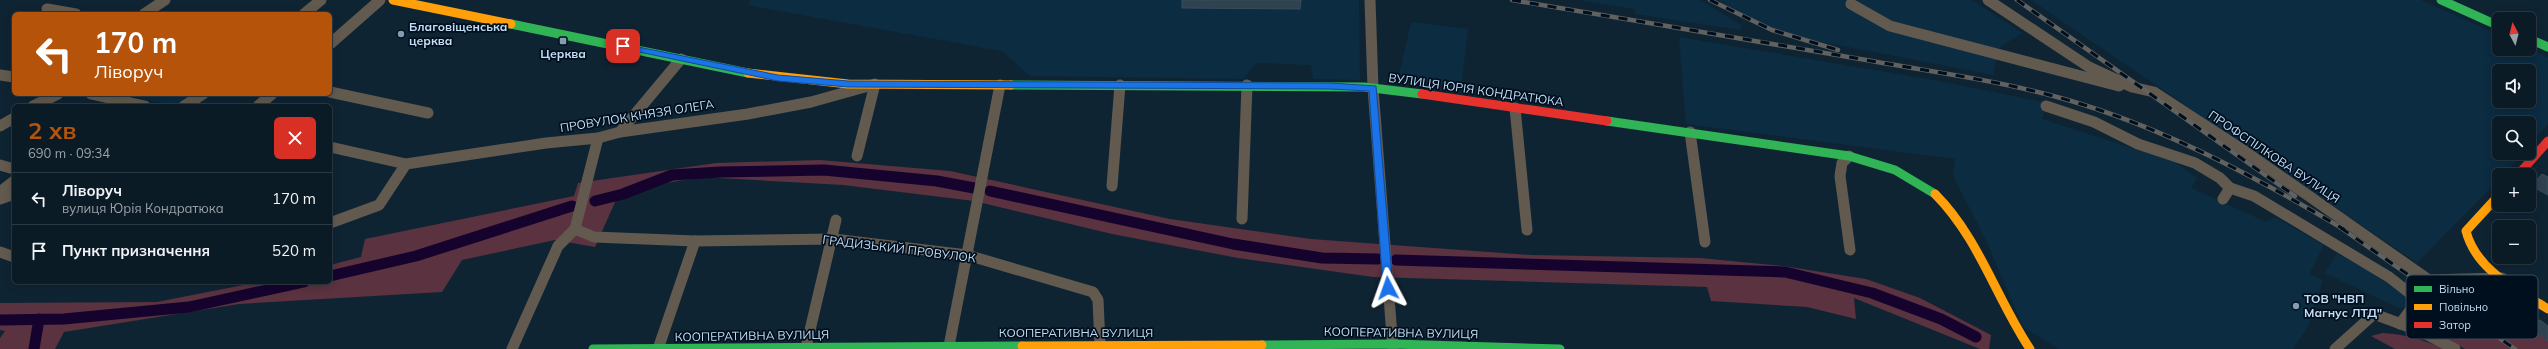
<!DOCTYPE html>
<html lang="uk">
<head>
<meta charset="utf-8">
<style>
	body { margin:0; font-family:Mulish,sans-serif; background:#14242e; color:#f1f3f6; height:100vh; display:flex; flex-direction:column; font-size:15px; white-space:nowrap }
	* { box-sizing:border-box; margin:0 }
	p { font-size:13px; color:#9aa1a7 }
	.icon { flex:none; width:22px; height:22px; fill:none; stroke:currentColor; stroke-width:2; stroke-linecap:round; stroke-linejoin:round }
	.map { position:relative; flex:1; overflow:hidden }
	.details { position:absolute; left:12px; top:104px; width:320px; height:180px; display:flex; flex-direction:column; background:#0b1b26; border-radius:6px; box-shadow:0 2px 10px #0003,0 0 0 1px #2b3943 }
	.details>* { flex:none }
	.banner { position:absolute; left:12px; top:12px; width:320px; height:84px; border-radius:6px; box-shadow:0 2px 10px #0003,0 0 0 1px #2b3943; background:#b45309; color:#fff; overflow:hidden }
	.needle { width:26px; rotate:353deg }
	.fabs { position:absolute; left:2492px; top:12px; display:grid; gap:8px }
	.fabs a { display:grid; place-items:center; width:44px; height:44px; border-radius:6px; background:#0b1b26; box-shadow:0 2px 10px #0003,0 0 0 1px #2b3943; font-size:20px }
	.pin { position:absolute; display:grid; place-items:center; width:34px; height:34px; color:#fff; margin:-17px; border-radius:8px; box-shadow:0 2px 6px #0006 }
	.me { position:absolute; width:44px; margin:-22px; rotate:356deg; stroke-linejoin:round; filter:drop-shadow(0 0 3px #0008) }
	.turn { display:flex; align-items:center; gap:14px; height:84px; padding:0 16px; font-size:18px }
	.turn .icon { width:52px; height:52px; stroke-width:2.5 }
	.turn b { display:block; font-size:28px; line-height:34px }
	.round { display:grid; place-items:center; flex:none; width:42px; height:42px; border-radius:6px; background:#14242e }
	.overview { display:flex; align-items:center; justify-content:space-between; height:68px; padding:0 16px }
	h1 { font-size:24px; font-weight:700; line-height:30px; color:#b45309 }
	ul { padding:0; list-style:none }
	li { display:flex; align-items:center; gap:12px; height:52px; padding:0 16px; border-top:1px solid #2b3943 }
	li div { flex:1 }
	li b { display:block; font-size:15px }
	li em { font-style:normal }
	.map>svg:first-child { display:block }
	.built { fill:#0c2c42; fill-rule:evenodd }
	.green { fill:#5a3240 }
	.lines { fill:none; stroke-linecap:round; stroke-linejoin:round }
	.canal { stroke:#15032e; stroke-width:11 }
	.building { fill:#2f424f; stroke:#384c5b }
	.street { stroke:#635a4f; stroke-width:11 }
	.fast { stroke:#30b455; stroke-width:9 }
	.slow { stroke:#ff9f0a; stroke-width:9 }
	.jam { stroke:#e5322d; stroke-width:9 }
	.rail-casing { stroke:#61615f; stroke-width:4.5 }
	.rail { stroke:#000f1e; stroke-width:3; stroke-dasharray:9; stroke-linecap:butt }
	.route { fill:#1a73e8; stroke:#114b97 }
	.poi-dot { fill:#839cb0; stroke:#000f1e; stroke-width:1.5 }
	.labels { text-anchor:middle; stroke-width:3.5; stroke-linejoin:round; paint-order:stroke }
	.poi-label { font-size:12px; font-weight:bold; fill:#c2ddf4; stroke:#000f1e; text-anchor:start }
	.street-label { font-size:12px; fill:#c2ddf4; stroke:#000f1e }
	.key { fill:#000f1e; stroke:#3a4d5e; stroke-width:1 }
	.key-label { font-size:11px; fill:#c2ddf4 }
</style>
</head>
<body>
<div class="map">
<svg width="2548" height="349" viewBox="0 0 2548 349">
	<rect width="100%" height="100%" fill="#0f2433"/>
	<g class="built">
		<polygon points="751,0 1359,0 1360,80 1313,79 1311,65 1256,63 1243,79 1030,76 1002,51 747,5"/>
		<polygon points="1578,0 1700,0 1741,25 1741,30 1635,14 1634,9"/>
		<polygon points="1719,0 1972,0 2022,33 1999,48 1993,75 1781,34 1765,28"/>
		<path d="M2031 0H2421L2499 35V49L2529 48 2548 57V124L2529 145V123H2499V153H2522L2503 175H2499V179L2487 192 2417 263ZM2499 71H2529V101H2499Z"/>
		<polygon points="1411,22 1468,29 1461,88 1398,80"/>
		<polygon points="1679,37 1939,81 2048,103 2042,119 2175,162 2197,178 2191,188 2266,222 2274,217 2324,245 2309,274 2323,280 2308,327 2293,349 2059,349 2023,327 1986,240 1953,176 1955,159 1686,124"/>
		<polygon points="119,94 190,94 177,106"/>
		<polygon points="2337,253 2394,285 2408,298 2406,307 2401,309 2325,273"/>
	</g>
	<g class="green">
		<polygon points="820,160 950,171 1170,219 1311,239 1531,255 1700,258 1783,266 1866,279 1920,298 1991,335 1989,349 1980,349 1854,298 1856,319 1807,307 1711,301 1707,287 1373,277 1238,258 1112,234 974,201 843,185 701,177 620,191 595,247 555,240 462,260 442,292 239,304 64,332 55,349 0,349 0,338 5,331 0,330 0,303 157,302 258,282 330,282 330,265 361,257 365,239 574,196 578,183 716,163"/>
		<polygon points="2450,294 2482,315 2503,312 2519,318 2548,341 2548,349 2465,349 2434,331 2423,321 2422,306 2426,301"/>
		<path d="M2383 333C2406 334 2425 341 2446 349H2395L2371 336Z"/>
	</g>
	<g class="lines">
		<g class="canal">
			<polyline points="990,191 1233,244 1322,258 1378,259"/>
			<polyline points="595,201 623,194 672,175 720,172 824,170 937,181 974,188"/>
			<polyline points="1396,260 1785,272 1872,293 1941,319 1976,337"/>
			<polyline points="330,276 416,256 572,206"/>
			<polyline points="0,320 64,319 189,307 304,282"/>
			<polyline points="34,349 39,319"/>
		</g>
	</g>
	<g class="building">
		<polygon points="1182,0 1301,0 1300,9 1182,8"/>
		<polygon points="2542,174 2548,177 2548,195 2531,186"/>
		<polygon points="2540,320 2548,326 2548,341 2528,324"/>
	</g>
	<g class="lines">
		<g class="street">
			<polyline points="1370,0 1373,88 1393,349"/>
			<polyline points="1988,0 2089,67 2132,87 2154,92 2243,150 2429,280 2502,278"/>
			<polyline points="1851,4 1890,26 2119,86"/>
			<polyline points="47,9 76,14"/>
			<polyline points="144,14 165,0"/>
			<polyline points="304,14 321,0"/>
			<polyline points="330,44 380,0"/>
			<polyline points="0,75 14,77"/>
			<polyline points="330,92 428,113"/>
			<polyline points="91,94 145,106"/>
			<polyline points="33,106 58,94"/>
			<polyline points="184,106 203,94"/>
			<polyline points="258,106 272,94"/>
			<polyline points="2046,106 2094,122 2138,144 2195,163 2220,178 2230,188"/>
			<polyline points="1515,108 1527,230"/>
			<polyline points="0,126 14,118"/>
			<polyline points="620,132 681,59"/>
			<polyline points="1690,132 1705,242"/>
			<polyline points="330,147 406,164 546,143 598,138 620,132 748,114 811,102 872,85"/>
			<polyline points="857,156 875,84"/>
			<polyline points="1849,156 1842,163 1840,176 1850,250"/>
			<polyline points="0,165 14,169"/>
			<polyline points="1112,186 1120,85"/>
			<polyline points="0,192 14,181"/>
			<polyline points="0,199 14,194"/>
			<polyline points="2223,199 2230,188 2254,196 2389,277 2412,295 2414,305 2400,324"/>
			<polyline points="1242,219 1247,85"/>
			<polyline points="330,223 379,205 406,164"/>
			<polyline points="575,229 594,237 695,241 833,239 967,255 1093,292 1098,300 1100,344"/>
			<polyline points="0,252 14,257"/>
			<polyline points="949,346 1000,85"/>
			<polyline points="806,347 836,220"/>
			<polyline points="512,349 558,246 575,229 598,138"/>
			<polyline points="658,349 695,241"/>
			<polyline points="2335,349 2374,314 2420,331 2455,349"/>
		</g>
		<g class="fast">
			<polyline points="2441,0 2499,26"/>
			<polyline points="511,24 748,73"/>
			<polyline points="2529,39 2548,47"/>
			<polyline points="1011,85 1364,87 1422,94"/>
			<polyline points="1607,121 1849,156 1895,170 1935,194"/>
			<polyline points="1262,345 1393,344 1560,349"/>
			<polyline points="593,349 1022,346"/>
		</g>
		<g class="slow">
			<polyline points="393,0 511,24"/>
			<polyline points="748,73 848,84 1011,85"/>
			<path d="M1935 194C1979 238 1996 298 2030 349"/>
			<path d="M2499 195 2466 231C2476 270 2516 289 2548 309"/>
			<polyline points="1022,346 1262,345"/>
		</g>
		<g class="jam">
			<polyline points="1422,94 1607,121"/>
			<polyline points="2518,175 2548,141"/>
		</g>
		<g class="rail-casing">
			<g id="rail">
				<path d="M1512 0C1630 20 1748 39 1866 60 1938 73 2011 82 2081 104 2174 133 2261 180 2345 230"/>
				<polyline points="1710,0 1772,30 1838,50"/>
				<polyline points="2017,0 2295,196"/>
				<polyline points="2341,228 2515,349"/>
			</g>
		</g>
		<use href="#rail" class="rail"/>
	</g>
	<polygon class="route" points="623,44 778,75 848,81 1330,83 1376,86 1393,288 1388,291 1383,288 1369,91 1330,89 848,87 778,81 620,48 618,46"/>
	<g class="poi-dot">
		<circle cx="401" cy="34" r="4"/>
		<rect x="559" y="37" width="8" height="8" rx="2"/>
		<circle cx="2296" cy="306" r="4"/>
	</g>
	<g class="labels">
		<g class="poi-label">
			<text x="409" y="31">Благовіщенська<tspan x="409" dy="14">церква</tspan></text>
			<text x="563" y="58" text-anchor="middle">Церква</text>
			<text x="2304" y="303">ТОВ "НВП<tspan x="2304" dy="14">Магнус ЛТД"</tspan></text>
		</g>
		<g class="street-label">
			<text transform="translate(1476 90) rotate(8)" y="4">ВУЛИЦЯ ЮРІЯ КОНДРАТЮКА</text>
			<text transform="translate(637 116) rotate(-9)" y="4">ПРОВУЛОК КНЯЗЯ ОЛЕГА</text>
			<text transform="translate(2274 157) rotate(34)" y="4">ПРОФСПІЛКОВА ВУЛИЦЯ</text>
			<text transform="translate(899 249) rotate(7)" y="4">ГРАДИЗЬКИЙ ПРОВУЛОК</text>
			<text x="1076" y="337">КООПЕРАТИВНА ВУЛИЦЯ</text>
			<text transform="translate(1401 333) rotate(1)" y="4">КООПЕРАТИВНА ВУЛИЦЯ</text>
			<text transform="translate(752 336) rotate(-1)" y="4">КООПЕРАТИВНА ВУЛИЦЯ</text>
		</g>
	</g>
	<rect x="2406" y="275" width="132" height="64" rx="6" class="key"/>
	<rect x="2414" y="286" width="18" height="6" fill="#30b455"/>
	<rect x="2414" y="304" width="18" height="6" fill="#ff9f0a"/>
	<rect x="2414" y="322" width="18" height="6" fill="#e5322d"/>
	<g class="key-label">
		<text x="2439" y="293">Вільно</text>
		<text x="2439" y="311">Повільно</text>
		<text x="2439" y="329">Затор</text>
	</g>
</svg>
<div class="fabs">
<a><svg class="needle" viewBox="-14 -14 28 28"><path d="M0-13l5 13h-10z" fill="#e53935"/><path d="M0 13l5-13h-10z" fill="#9aa1a7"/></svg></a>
<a><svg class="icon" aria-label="sound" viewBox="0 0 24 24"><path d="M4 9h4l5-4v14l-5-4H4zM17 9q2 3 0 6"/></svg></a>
<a><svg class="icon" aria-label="search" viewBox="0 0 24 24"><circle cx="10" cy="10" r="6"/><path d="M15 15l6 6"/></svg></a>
<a>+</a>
<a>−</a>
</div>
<div class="pin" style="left:623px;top:46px;background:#d93025"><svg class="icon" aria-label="arrive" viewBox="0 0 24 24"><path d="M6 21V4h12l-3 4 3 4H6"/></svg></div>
<svg class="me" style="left:1388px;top:288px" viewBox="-20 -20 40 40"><path d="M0-17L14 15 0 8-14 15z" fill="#1a73e8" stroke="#fff" stroke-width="4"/></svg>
<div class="banner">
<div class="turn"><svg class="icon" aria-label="left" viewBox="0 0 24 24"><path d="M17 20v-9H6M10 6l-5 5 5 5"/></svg><div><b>170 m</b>Ліворуч</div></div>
</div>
<section class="details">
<div class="overview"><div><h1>2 хв</h1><p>690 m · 09:34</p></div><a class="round" style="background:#d93025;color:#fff"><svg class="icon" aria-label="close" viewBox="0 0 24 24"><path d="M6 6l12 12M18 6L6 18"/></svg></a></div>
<ul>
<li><svg class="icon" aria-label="left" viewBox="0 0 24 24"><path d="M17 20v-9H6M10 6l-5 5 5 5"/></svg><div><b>Ліворуч</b><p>вулиця Юрія Кондратюка</p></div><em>170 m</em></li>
<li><svg class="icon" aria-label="arrive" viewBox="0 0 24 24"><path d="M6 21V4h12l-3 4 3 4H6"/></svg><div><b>Пункт призначення</b></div><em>520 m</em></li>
</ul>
</section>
</div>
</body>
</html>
